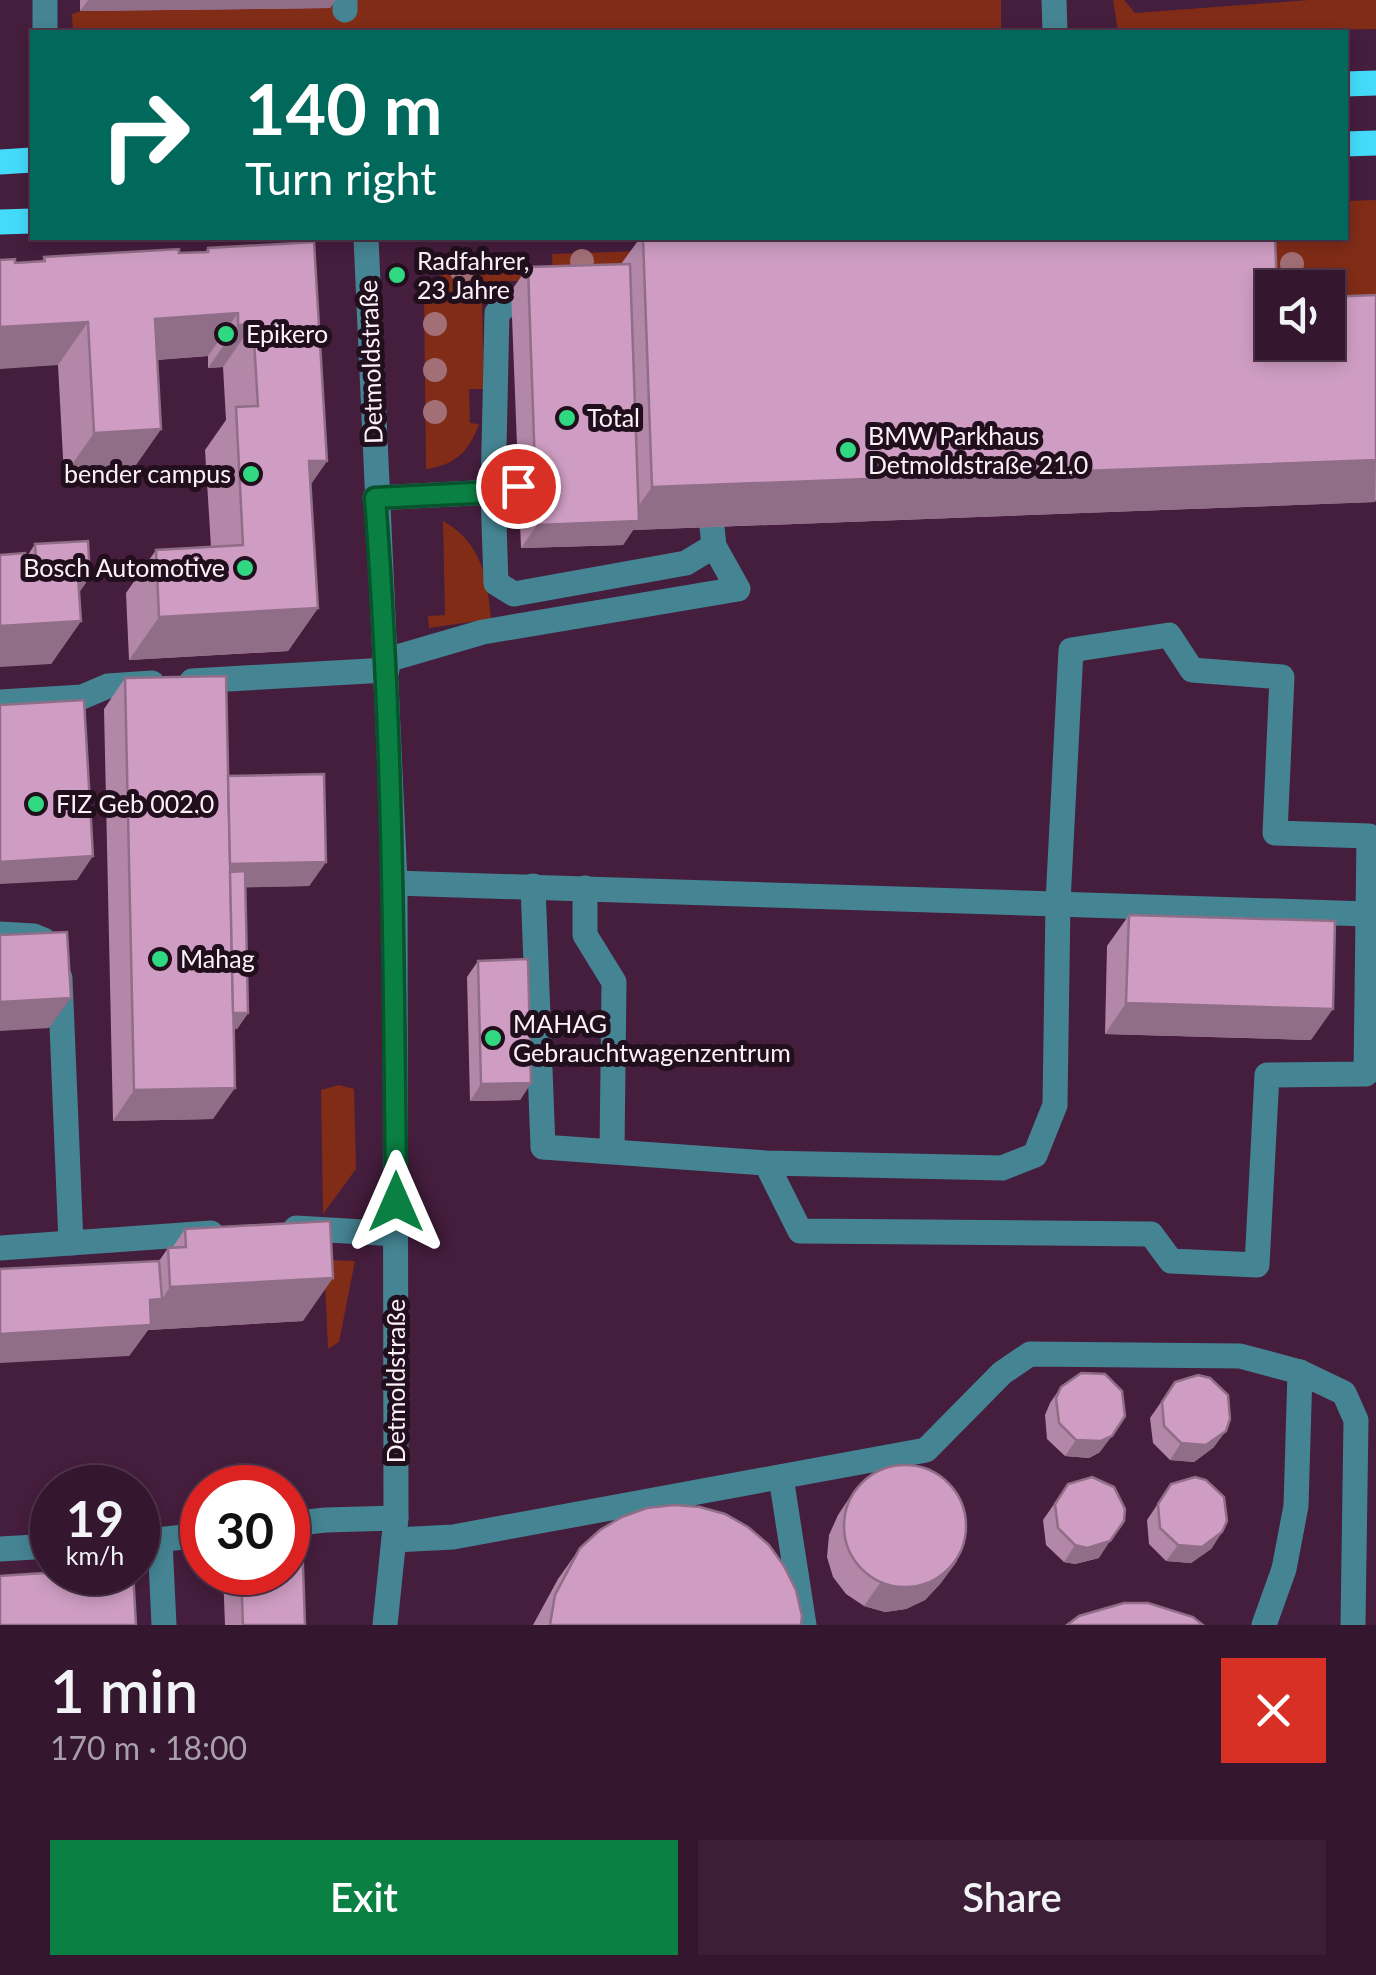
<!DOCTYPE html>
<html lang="en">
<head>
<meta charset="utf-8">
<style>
	body { margin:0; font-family:Lato,sans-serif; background:#3c1f36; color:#f1f3f6; height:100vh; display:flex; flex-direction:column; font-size:38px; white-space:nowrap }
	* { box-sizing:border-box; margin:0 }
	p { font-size:32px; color:#a99faa }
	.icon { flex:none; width:55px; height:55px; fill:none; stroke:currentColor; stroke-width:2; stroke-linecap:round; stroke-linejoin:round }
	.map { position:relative; height:1625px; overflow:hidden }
	.panel { display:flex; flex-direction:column; background:#34162e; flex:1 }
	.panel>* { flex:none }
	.top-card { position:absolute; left:30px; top:30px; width:1318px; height:210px; border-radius:0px; box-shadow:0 5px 15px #0003,0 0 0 2px #4e354a; background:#00695c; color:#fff; overflow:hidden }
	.controls { position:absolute; left:1255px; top:270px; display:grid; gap:20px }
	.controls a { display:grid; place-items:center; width:90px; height:90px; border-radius:0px; background:#34162e; box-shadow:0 5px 15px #0003,0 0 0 2px #4e354a; font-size:50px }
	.speed { position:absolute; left:30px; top:1465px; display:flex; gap:20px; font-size:50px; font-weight:700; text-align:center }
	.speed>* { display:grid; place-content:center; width:130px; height:130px; border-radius:50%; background:#34162e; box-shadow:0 5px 15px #0003,0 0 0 2px #4e354a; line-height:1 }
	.speed small { font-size:25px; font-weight:400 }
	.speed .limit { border:15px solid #d22; background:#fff; color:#111 }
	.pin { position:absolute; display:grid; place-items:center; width:85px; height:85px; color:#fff; margin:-42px; border:5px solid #fff; border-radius:50%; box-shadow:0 2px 10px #0007 }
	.me { position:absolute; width:110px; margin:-55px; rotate:0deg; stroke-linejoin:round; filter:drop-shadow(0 0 8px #0008) }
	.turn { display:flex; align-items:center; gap:35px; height:210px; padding:0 50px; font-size:45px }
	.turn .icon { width:130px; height:130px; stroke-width:2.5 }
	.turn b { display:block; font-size:70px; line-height:85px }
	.round { display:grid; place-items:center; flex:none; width:105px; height:105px; border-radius:0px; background:#3c1f36 }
	.summary { display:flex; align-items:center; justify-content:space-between; height:170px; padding:0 50px }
	h1 { font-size:60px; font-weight:600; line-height:75px }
	.primary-button { display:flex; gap:20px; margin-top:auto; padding:20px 50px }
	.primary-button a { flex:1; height:115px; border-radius:0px; background:#0b8043; color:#fff; font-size:40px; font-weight:600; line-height:115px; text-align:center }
	.primary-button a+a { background:#3c1f36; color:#f1f3f6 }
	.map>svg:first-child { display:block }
	.green { fill:#802c17 }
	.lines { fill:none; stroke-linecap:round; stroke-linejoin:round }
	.minor { stroke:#458493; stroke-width:25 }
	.major { stroke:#44dbfa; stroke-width:25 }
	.tree { fill:#a16f75 }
	.wall { fill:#b287a8 }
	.shaded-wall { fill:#916e88 }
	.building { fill:#cf9dc3; stroke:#916e88; stroke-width:2.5 }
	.route-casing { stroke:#07532c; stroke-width:25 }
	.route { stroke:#0b8043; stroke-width:18 }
	.poi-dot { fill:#31d882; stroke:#210f1d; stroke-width:4 }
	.labels { text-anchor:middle; stroke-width:10; stroke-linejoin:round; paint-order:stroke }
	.poi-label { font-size:25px; fill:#fcf1f9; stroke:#210f1d; text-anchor:start }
	.street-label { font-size:25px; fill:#fcf1f9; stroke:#210f1d }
</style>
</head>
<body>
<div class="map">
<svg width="1376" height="1625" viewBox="0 0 1376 1625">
	<rect width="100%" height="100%" fill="#451d3d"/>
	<g class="green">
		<polygon points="330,0 1001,0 1001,32 73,32 72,14 81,11 329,8"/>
		<polygon points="1113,0 1124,0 1135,13 1309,0 1376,0 1376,29 1118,32"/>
		<polygon points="1376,200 1376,309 1328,311 1328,288 1272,288 1262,238 1345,238 1345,201"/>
		<path d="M668 250V263L569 281H500L486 292 482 304 484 389H469L470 423 479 424C469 452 455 465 426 469L424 295C449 254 483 259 526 257V272H553L552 254Z"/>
		<path d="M443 521C482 543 487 577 491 619L429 628 428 616 445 615Z"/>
		<polygon points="339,1085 354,1089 356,1169 323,1214 321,1090"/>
		<polygon points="324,1260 355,1261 339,1342 328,1349"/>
	</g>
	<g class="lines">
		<g class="minor">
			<polyline points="45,0 45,32"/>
			<polyline points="345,0 345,10"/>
			<polyline points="1054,0 1055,32"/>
			<polyline points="366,238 395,883 396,1518 385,1625"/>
			<polyline points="512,301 497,313 493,492 496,583 514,594 686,563 714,546 712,527"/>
			<polyline points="375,498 493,492 519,486"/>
			<polyline points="387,660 483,632 738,589 714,546"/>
			<polyline points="192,681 387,670"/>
			<polyline points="0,702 82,697 108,686 152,683"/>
			<polyline points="395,883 1368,914"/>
			<polyline points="533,886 543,1147 766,1163 1002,1168 1035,1155 1055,1105 1058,902 1071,650 1169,635 1192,670 1282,677 1275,833 1369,836 1366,1074 1267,1075 1257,1265 1171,1261 1151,1234 800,1231 766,1163"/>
			<polyline points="585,888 585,935 614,982 612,1151"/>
			<polyline points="0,934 34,936 44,940"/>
			<polyline points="60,978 71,1243"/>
			<polyline points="296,1228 396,1234"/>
			<polyline points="0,1248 211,1233"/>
			<polyline points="781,1477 804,1625"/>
			<polyline points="288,1524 326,1520 396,1518"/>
			<polyline points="394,1540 453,1537 926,1450 1002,1373 1030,1354 1240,1356 1300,1372 1344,1393 1356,1420 1353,1625"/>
			<polyline points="160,1541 164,1625"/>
			<polyline points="138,1542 202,1535"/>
			<polyline points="0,1549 52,1546"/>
			<polyline points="1264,1625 1284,1569 1296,1506 1300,1372"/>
		</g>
		<g class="major">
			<polyline points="1345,84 1376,83"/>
			<polyline points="1345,144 1376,143"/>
			<polyline points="0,162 32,160"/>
			<polyline points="0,222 32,221"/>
		</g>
	</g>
	<g class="tree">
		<circle cx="582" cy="261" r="12"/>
		<circle cx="1292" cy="264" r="12"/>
		<circle cx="462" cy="271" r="12"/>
		<circle cx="435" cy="324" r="12"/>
		<circle cx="435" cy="370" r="12"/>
		<circle cx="435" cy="412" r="12"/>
	</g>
	<g class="wall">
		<polygon points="80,0 335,0 330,8 80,11"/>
		<polygon points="640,238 1272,342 1376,295 1376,500 1375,502 633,530 623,545 521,548 511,291 528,267 621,264"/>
		<polygon points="314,242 327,461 311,484 318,608 288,651 129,660 126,593 156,550 211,547 205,450 226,420 223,367 208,368 208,356 157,360 161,429 131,472 64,476 58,365 15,263 42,261 44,257 205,252 208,248"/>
		<polygon points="35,544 90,577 79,592 81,621 51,664 26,558"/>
		<polygon points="125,678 228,776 326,862 309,886 245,887 248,1013 237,1029 234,1029 213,1119 113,1121 104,709"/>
		<polygon points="1129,915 1311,1040 1105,1034 1107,946"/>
		<polygon points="478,961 531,1083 520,1100 470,1101 467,977"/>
		<polygon points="185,1229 303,1321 148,1330 129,1356 159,1261 168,1248 172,1248"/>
		<polygon points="1175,1382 1214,1447 1194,1462 1170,1460 1153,1443 1150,1418"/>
		<polygon points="1061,1387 1100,1452 1089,1458 1065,1456 1047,1439 1045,1415 1050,1403"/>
		<polygon points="1068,1484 1099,1558 1075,1564 1064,1562 1046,1545 1043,1520"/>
		<polygon points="1171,1484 1222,1532 1211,1549 1191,1563 1166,1561 1149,1544 1147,1520"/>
		<polygon points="854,1491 957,1561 940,1584 925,1600 906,1609 885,1612 864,1606 846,1594 833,1577 827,1557 829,1535 838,1515"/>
		<polygon points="580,1548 801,1625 533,1625 558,1579"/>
		<polygon points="223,1572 288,1572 305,1625 225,1625"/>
	</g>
	<g class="shaded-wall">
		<polygon points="88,0 335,0 330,8 80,11"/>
		<polygon points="238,313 208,356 125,362 155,319"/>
		<polygon points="88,322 58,365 0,369 0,327"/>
		<polygon points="253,324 223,367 208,368 238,325"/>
		<polygon points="161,429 131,472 64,476 94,433"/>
		<polygon points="1376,460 1375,502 633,530 623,545 521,548 537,525 628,521 652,487"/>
		<polygon points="309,461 327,461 297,504"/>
		<polygon points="78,577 90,577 60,620"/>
		<polygon points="318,608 288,651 129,660 159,617"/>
		<polygon points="81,621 51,664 0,667 0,626"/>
		<polygon points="93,856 77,880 0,884 0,862"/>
		<polygon points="326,862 309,886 220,888 225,864"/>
		<polygon points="71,998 49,1028 0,1031 0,1002"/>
		<polygon points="1126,1003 1333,1009 1311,1040 1105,1034"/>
		<polygon points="248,1013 237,1029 212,1030 223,1014"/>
		<polygon points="531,1083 520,1100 470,1101 481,1084"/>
		<polygon points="235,1088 213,1119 113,1121 134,1090"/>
		<polygon points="333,1278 303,1321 148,1330 129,1356 0,1363 0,1334 150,1300 162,1299 170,1287"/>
		<polygon points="1226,1431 1214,1447 1194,1462 1170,1460 1181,1443"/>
		<polygon points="1112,1436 1100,1452 1089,1458 1065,1456 1076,1440"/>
		<polygon points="1222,1532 1211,1549 1191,1563 1166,1561 1178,1545"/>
		<polygon points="1110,1541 1099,1558 1075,1564 1064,1562 1075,1545"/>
		<polygon points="957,1561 940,1584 925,1600 906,1609 885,1612 864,1606 880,1583"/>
	</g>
	<g class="building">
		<polygon points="643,238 1275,238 1277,288 1272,288 1272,342 1328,342 1328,297 1376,295 1376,460 652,487"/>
		<polygon points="314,242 327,461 309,461 318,608 159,617 156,550 243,545 236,407 258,406 253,324 238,325 238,313 155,319 161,429 94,433 88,322 0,327 0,260 15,259 15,263 45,261 44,257 179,249 179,253 208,252 208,248"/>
		<polygon points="630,264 639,521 537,525 528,267"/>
		<polygon points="88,541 90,577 78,577 81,621 0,626 0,555 25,553 26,560 36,559 35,544"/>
		<polygon points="226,676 235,1088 134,1090 125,678"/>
		<polygon points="84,700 93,856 0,862 0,705"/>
		<polygon points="324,774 326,862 230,864 228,776"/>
		<polygon points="245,871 248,1013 233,1013 230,872"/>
		<polygon points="1129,915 1335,921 1333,1009 1126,1003"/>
		<polygon points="67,932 71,998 0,1002 0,935"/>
		<polygon points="528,959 531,1083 481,1084 478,961"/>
		<polygon points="330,1221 333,1278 170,1287 168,1248 186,1247 185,1229"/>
		<polygon points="159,1261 162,1299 150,1300 151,1325 0,1334 0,1269"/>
		<polygon points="1081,1373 1105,1374 1122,1391 1125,1416 1112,1436 1101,1441 1076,1440 1059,1423 1056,1398 1061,1387"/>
		<polygon points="1198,1375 1210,1378 1228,1395 1230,1419 1226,1431 1206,1445 1181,1443 1164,1426 1162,1402 1175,1382"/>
		<circle cx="905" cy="1526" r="61"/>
		<polygon points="1092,1477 1114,1487 1125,1509 1124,1521 1110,1541 1087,1548 1075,1545 1058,1528 1055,1504 1068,1484"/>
		<polygon points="1195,1477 1206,1480 1224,1497 1227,1521 1222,1532 1202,1547 1178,1545 1160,1528 1158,1504 1171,1484"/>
		<polygon points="674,1505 700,1507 725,1514 748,1527 769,1545 784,1566 796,1590 802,1616 801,1625 550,1625 555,1595 580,1548 600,1530 622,1517 647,1508"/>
		<polygon points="302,1538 305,1625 243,1625 241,1572 288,1572 288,1539"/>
		<polygon points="57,1572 133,1572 136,1625 0,1625 0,1576"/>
		<polygon points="1124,1603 1148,1603 1193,1617 1203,1625 1067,1625 1079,1616"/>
	</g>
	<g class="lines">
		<g class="route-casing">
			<path id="route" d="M396 1202C394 967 393 733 375 498L493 492 518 486"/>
		</g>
		<use href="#route" class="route"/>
	</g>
	<g class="poi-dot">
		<circle cx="397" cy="275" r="10"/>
		<circle cx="226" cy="334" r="10"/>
		<circle cx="567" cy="418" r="10"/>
		<circle cx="848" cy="450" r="10"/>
		<circle cx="251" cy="474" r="10"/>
		<circle cx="245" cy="568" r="10"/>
		<circle cx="36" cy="804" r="10"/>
		<circle cx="160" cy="959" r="10"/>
		<circle cx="493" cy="1038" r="10"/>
	</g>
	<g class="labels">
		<g class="poi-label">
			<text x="417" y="270">Radfahrer,<tspan x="417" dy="29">23 Jahre</tspan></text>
			<text x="246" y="343">Epikero</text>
			<text x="587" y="427">Total</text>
			<text x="868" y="445">BMW Parkhaus<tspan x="868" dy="29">Detmoldstraße 21.0</tspan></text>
			<text x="231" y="483" text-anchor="end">bender campus</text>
			<text x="225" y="577" text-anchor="end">Bosch Automotive</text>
			<text x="56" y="813">FIZ Geb 002.0</text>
			<text x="180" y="968">Mahag</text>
			<text x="513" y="1033">MAHAG<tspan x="513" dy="29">Gebrauchtwagenzentrum</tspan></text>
		</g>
		<g class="street-label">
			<text transform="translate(371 362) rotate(-92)" y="9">Detmoldstraße</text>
			<text transform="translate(396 1381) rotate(-90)" y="9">Detmoldstraße</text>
		</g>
	</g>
</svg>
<div class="controls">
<a><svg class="icon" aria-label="sound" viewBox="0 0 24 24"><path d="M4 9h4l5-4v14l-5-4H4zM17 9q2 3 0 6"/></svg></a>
</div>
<div class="speed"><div>19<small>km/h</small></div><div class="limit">30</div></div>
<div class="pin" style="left:518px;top:486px;background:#d93025"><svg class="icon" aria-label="arrive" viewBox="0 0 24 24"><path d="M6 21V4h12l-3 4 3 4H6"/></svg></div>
<svg class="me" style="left:396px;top:1202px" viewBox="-20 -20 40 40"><path d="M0-17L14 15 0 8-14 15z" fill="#0b8043" stroke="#fff" stroke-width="4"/></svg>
<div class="top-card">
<div class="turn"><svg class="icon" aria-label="right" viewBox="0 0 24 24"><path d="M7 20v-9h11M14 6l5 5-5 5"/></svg><div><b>140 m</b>Turn right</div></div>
</div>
</div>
<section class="panel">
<div class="summary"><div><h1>1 min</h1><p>170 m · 18:00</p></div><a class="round" style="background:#d93025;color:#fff"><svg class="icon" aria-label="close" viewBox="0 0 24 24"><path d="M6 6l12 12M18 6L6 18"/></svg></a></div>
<div class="primary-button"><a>Exit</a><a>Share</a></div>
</section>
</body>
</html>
